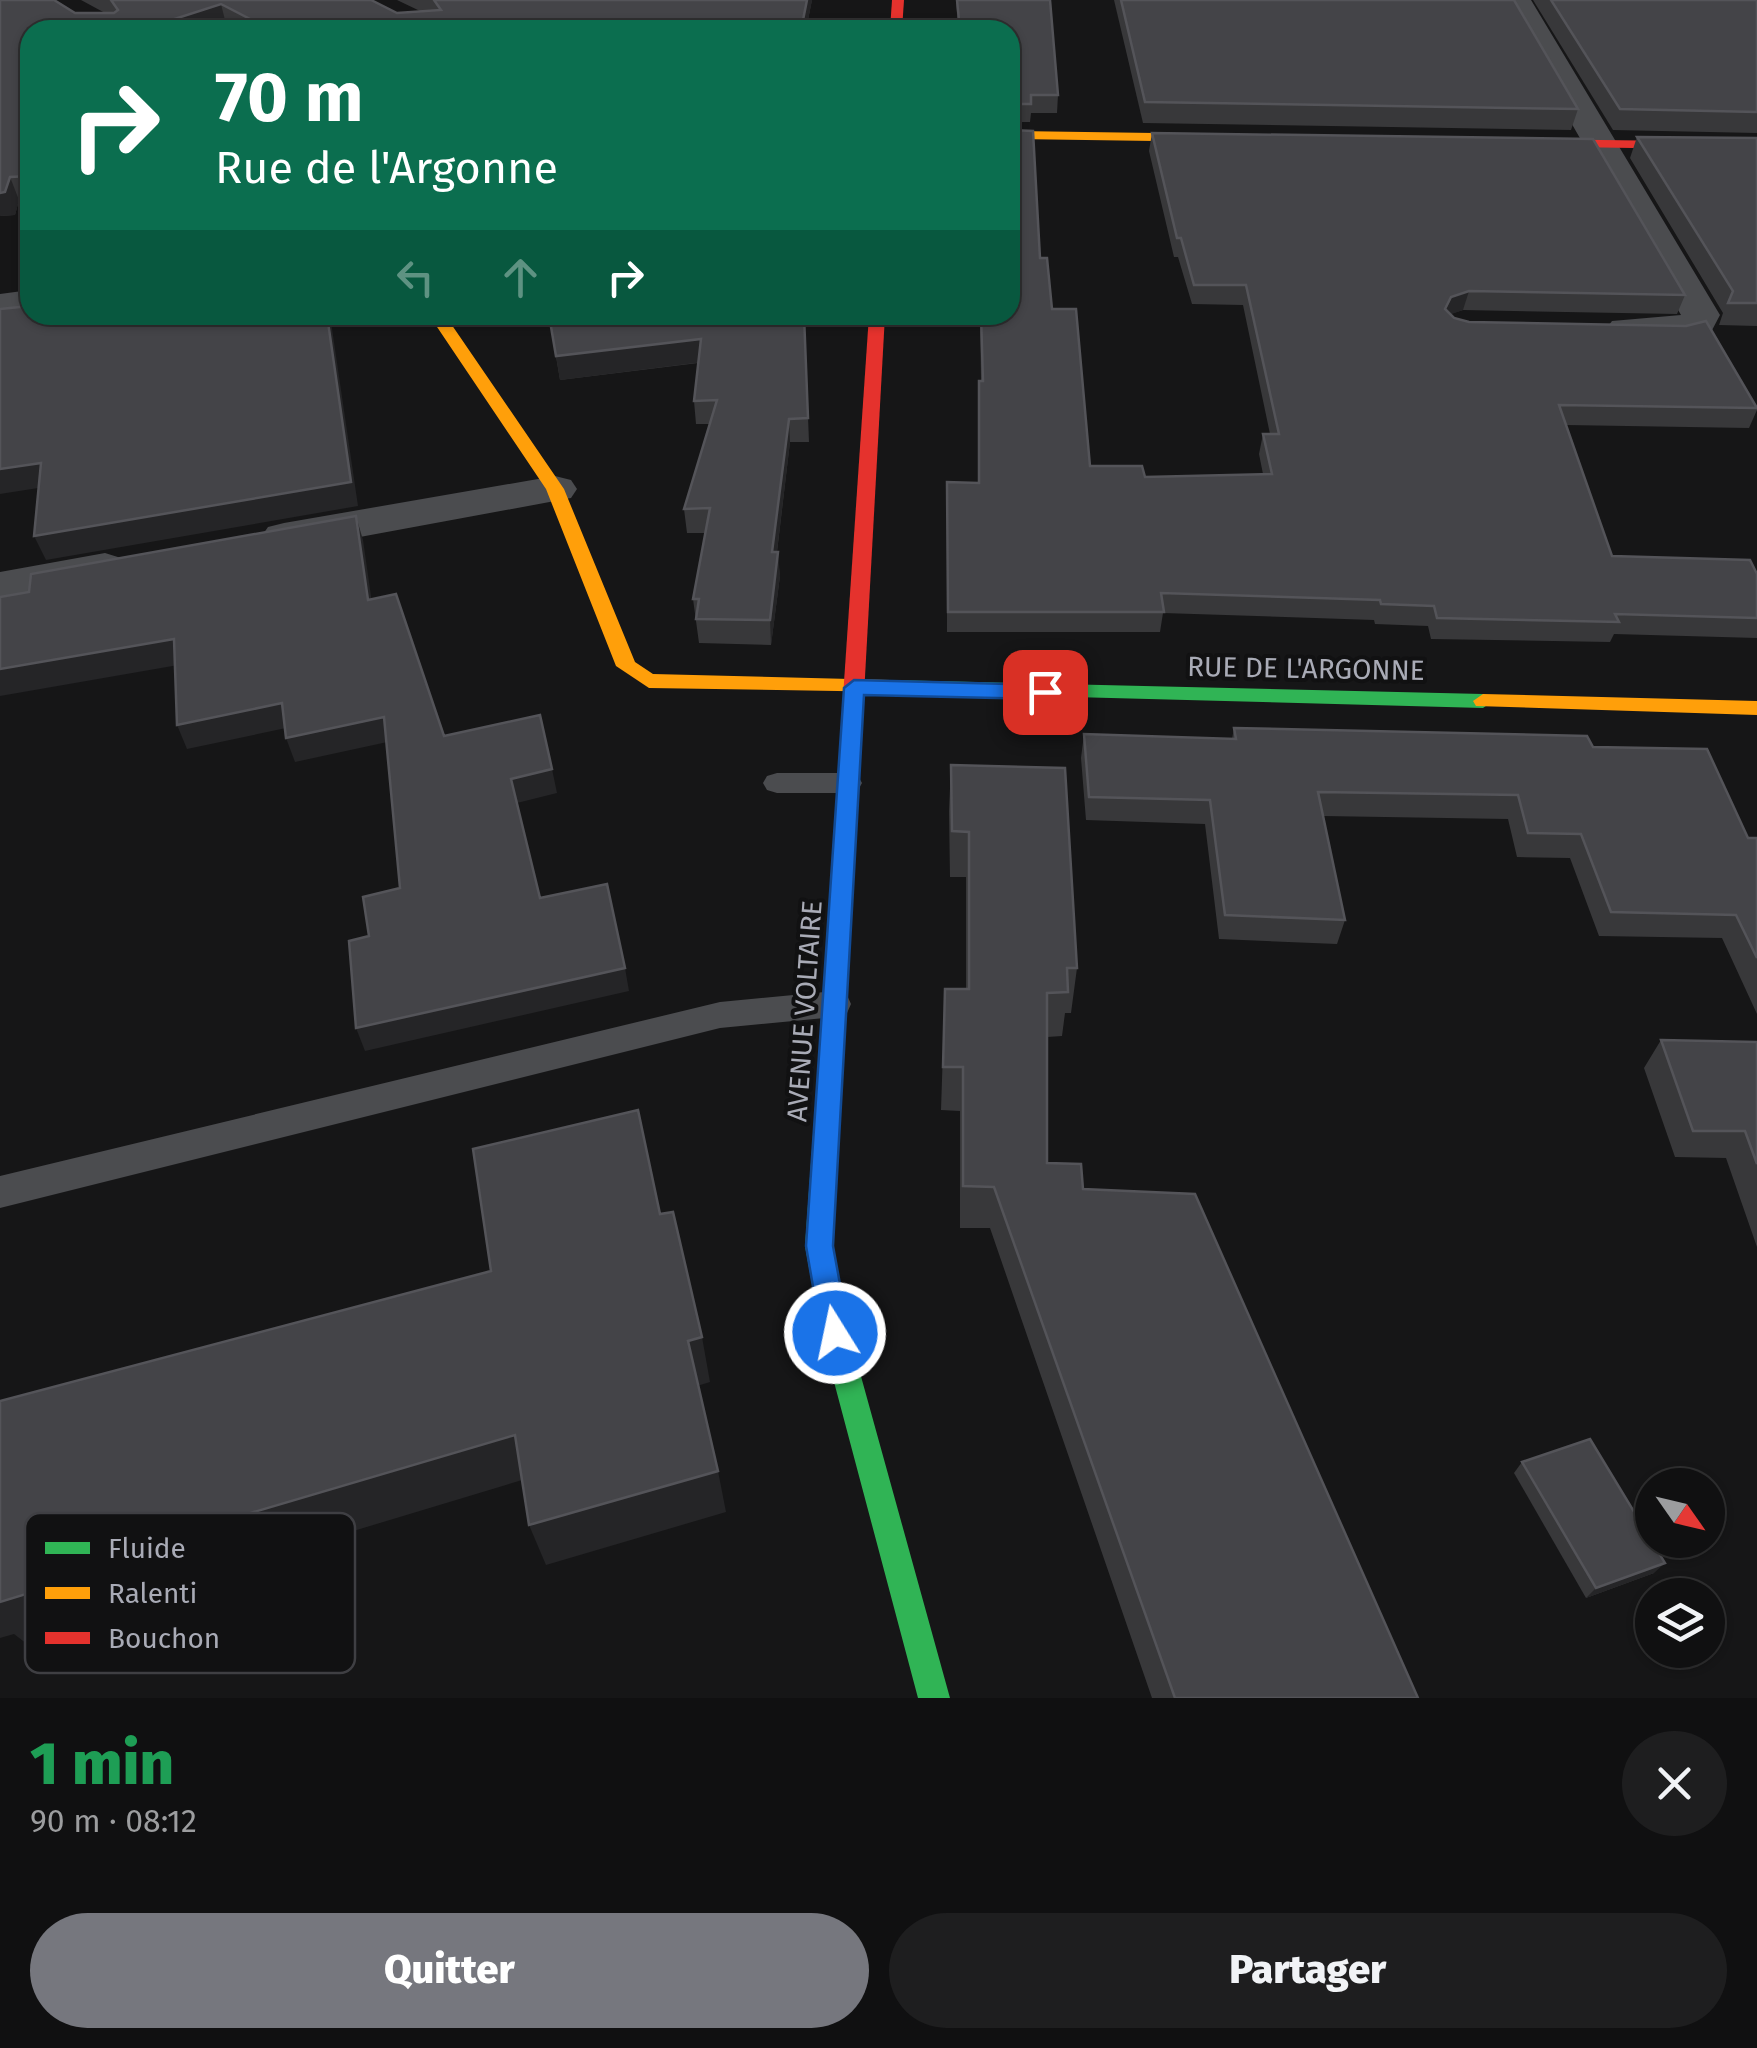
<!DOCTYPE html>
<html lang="fr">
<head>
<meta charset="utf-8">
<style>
	body { margin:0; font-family:"Fira Sans",sans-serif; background:#1e1e1f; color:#f1f3f6; height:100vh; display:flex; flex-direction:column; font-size:38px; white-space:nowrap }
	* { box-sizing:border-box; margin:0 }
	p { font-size:32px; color:#9c9d9f }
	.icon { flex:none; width:55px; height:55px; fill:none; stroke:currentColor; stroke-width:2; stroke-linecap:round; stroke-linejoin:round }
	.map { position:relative; height:1698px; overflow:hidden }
	.side { display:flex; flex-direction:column; background:#101011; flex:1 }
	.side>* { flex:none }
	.banner { position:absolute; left:20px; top:20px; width:1000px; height:305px; border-radius:30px; box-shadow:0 2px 8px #0004,0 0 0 2px #303031; background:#0b6e4f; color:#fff; overflow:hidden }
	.needle { width:65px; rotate:124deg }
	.buttons { position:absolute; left:1635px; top:1468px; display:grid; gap:20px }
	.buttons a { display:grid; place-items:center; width:90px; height:90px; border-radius:50%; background:#101011; box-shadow:0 2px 8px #0004,0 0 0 2px #303031; font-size:50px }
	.pin { position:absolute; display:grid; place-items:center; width:85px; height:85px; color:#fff; margin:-42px; border-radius:20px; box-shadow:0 5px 15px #0006 }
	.me { position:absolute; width:110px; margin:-55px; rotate:350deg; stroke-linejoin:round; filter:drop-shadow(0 0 8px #0008) }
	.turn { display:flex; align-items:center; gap:35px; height:210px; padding:0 30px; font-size:45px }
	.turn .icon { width:130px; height:130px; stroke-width:2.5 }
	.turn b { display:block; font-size:70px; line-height:85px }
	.lanes { display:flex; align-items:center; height:95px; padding:0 30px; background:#0003; justify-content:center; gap:50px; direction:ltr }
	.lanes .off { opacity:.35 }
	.round { display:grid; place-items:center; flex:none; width:105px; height:105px; border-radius:52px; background:#1e1e1f }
	.summary { display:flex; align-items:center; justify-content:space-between; height:170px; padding:0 30px }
	h1 { font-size:60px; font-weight:800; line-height:75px; color:#1e9e55 }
	.cta { display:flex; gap:20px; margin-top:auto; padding:20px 30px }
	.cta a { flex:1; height:115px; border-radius:60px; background:#76777e; color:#fff; font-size:40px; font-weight:800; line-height:115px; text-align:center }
	.cta a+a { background:#1e1e1f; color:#f1f3f6 }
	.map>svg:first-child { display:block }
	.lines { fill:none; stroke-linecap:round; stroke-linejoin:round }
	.lane { fill:#4b4c4f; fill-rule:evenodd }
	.street { fill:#4b4c4f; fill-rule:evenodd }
	.fast { fill:#30b455; fill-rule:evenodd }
	.slow { fill:#ff9f0a; fill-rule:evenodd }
	.jam { fill:#e5322d; fill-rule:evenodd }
	.wall { fill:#38383a }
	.shaded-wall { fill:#252527 }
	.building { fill:#444448; stroke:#545459; stroke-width:2.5 }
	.route { fill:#1a73e8; stroke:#114b97; stroke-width:2.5 }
	.labels { text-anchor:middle; stroke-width:8; stroke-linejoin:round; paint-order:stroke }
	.street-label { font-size:28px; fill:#a9abb6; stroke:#111112 }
	.key { fill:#111112; stroke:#3f3f43; stroke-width:2.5 }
	.key-label { font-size:28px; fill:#a9abb6 }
</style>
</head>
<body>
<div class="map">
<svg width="1757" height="1698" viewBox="0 0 1757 1698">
	<rect width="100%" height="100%" fill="#161617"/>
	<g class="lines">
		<g class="lane">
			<polygon points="777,773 848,773 858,776 862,783 858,790 848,793 777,793 767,790 763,783 767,776"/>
			<polygon points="835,991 847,995 851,1004 847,1013 835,1017 720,1028 0,1208 0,1176 720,1002"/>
		</g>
		<g class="street">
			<polygon points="1501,0 1531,0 1720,315 1710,334 1626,341 1612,337 1606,329 1612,321 1681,315"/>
			<polygon points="30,290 30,314 0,318 0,294"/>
			<polygon points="555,476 571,480 577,489 571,498 284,551 268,547 261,537 268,527 284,523"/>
			<polygon points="105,553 121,558 128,568 121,578 0,602 0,572"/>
		</g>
		<g class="fast">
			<polygon points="890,680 1483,694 1493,701 1483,708 883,692 880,687 883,682"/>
			<polygon points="829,1082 838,1085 842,1093 833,1246 849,1333 950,1698 918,1698 821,1333 805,1246 816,1093 820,1085"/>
		</g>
		<g class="slow">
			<polygon points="1010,131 1224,134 1231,138 1224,142 1010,139"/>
			<polygon points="429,315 445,315 564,489 635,662 653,674 890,680 897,682 900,687 897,692 649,688 616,666 546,489"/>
			<polygon points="1483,694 1757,701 1757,715 1476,706 1473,701"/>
		</g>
		<g class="jam">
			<polygon points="892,0 904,0 902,30 890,30"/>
			<polygon points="1520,139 1757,142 1757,150 1515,146 1515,140"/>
			<polygon points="869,315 885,315 842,1093 838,1101 829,1104 820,1101 816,1093"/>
		</g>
	</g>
	<g class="wall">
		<polygon points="0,0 75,13 105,13 81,0 371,0 397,13 420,11 397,0 812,0 806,30 237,30 226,24 30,30 30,199 19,200 15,215 0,216"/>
		<polygon points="956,0 1050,0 1058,95 1057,113 1031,113 1030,122 1010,122 1010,30 958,30"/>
		<polygon points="1114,0 1514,0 1578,109 1571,130 1143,123"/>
		<polygon points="1533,0 1757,0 1757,133 1613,130"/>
		<polygon points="1152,133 1685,295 1677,314 1463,310 1450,314 1454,318 1757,406 1757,410 1749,428 1566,425 1612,556 1757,574 1757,638 1614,634 1610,642 1431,639 1428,626 1375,624 1374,620 1163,613 1160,632 947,632 947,482 978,483 978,400 979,381 981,381 980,315 1010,315 1040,258 1090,466 1145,477 1263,474 1259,454 1263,434 1270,434 1243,305 1192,304 1178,257 1174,257 1149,151"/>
		<polygon points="1637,137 1757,138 1757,326 1719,325 1723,313 1630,158"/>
		<polygon points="549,315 804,315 809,442 790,442 777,552 780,576 771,645 699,643 693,599 706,533 687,533 684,509 710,424 696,424 694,401 698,363 560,380"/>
		<polygon points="1234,728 1593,747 1748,838 1757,838 1757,1014 1722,938 1599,936 1570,858 1517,857 1508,819 1323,816 1345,920 1337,944 1219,939 1205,824 1086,820 1081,758 1084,734 1232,739"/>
		<polygon points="951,765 1077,968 1071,1013 1065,1013 1062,1036 1047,1037 1047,1163 1083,1189 1418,1698 1152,1698 990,1228 960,1228 960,1111 941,1110 945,989 966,989 966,877 950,877 949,811"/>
		<polygon points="1661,1040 1757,1042 1757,1247 1726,1158 1675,1157 1644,1068"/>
		<polygon points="1522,1462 1654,1573 1586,1598 1514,1473"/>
	</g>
	<g class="shaded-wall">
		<polygon points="807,0 812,0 806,30 801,30"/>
		<polygon points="221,4 226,24 209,30 160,30 162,23"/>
		<polygon points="10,177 19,200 15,215 0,216 0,193"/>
		<polygon points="1469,291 1463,310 1446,316 1445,309 1451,297"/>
		<polygon points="327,315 330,315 358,506 46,560 34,536"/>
		<polygon points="701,339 703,362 560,380 556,356"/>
		<polygon points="789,419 790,442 774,576 772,552"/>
		<polygon points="41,463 51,486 0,494 0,469"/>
		<polygon points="356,516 363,540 375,624 368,600"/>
		<polygon points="778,552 780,576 771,645 770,620"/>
		<polygon points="174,639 184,664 0,696 0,669"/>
		<polygon points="282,703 291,727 187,749 177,725"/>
		<polygon points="384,717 392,741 295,762 286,738"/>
		<polygon points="552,769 557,793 517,803 511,779"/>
		<polygon points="625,968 629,991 365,1051 356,1028"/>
		<polygon points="702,1337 710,1382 697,1386 688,1341"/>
		<polygon points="515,1435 532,1477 188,1581 189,1594 27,1644 14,1634 0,1638 0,1602 152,1542"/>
		<polygon points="718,1471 726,1512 546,1565 529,1525"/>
		<polygon points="1665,1563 1654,1573 1586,1598 1596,1588"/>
	</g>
	<g class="building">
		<polygon points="0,0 54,0 75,13 114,13 118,10 111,0 371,0 397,13 441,10 434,0 807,0 801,30 271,30 221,4 162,23 160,30 30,30 30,176 10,177 5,192 0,193"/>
		<polygon points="957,0 1050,0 1058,95 1031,95 1031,104 1010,104 1010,30 960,30"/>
		<polygon points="1121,0 1514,0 1578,109 1145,102"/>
		<polygon points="1551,0 1757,0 1757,112 1620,109"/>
		<polygon points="1010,130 1033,131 1040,258 1047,258 1052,309 1076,309 1090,466 1142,466 1145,477 1272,474 1263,434 1279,434 1246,285 1194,285 1181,238 1177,238 1152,133 1593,139 1685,295 1469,291 1451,297 1445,309 1454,318 1469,322 1686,326 1706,321 1757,408 1559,405 1612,556 1750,560 1757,574 1757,618 1615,614 1619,622 1437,618 1434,606 1381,604 1380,600 1161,593 1164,612 948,612 947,482 979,483 979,381 983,381 981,315 1010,315"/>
		<polygon points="1637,137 1757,138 1757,303 1728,303 1733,291"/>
		<polygon points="30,306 30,315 327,315 351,482 34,536 41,463 0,469 0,309"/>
		<polygon points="549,315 804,315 808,418 789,419 772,552 778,552 770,620 696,619 699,599 693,599 710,508 684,509 717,400 694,401 701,339 556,356"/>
		<polygon points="356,516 368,600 396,594 444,736 540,715 552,769 511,779 540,898 607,884 625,968 356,1028 349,941 369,936 363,897 400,888 384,717 286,738 282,703 177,725 174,639 0,669 0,597 29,592 31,574"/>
		<polygon points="1234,728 1587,736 1593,747 1707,749 1748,838 1757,838 1757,958 1736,915 1611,912 1581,834 1528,833 1518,795 1318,792 1345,920 1225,915 1210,800 1089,797 1084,734 1236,739"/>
		<polygon points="951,765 1065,768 1077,968 1067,968 1068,992 1047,993 1047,1163 1081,1164 1083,1189 1195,1194 1418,1698 1175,1698 994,1187 963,1186 963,1067 943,1067 945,989 969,989 969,832 952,831"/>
		<polygon points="1661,1040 1757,1042 1757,1164 1745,1131 1693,1131"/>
		<polygon points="638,1110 660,1214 673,1212 702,1337 688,1341 718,1471 529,1525 515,1435 152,1542 153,1555 0,1602 0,1401 491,1271 473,1149"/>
		<polygon points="1590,1439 1665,1563 1596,1588 1522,1462"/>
	</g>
	<polygon class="route" points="854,680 1045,685 1055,692 1045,699 864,695 833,1246 849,1333 845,1343 835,1347 825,1343 821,1333 806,1246 844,688"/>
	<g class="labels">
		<g class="street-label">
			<text transform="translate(1306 668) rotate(1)" y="10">RUE DE L'ARGONNE</text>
			<text transform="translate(804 1011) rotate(-86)" y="10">AVENUE VOLTAIRE</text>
		</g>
	</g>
	<rect x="25" y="1513" width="330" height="160" rx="15" class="key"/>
	<rect x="45" y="1542" width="45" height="12" fill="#30b455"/>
	<rect x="45" y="1587" width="45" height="12" fill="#ff9f0a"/>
	<rect x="45" y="1632" width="45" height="12" fill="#e5322d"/>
	<g class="key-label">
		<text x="108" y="1558">Fluide</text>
		<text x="108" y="1603">Ralenti</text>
		<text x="108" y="1648">Bouchon</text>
	</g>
</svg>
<div class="buttons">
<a><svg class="needle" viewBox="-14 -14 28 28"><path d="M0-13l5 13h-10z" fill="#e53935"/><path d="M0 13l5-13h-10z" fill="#9c9d9f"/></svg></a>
<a><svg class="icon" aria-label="layers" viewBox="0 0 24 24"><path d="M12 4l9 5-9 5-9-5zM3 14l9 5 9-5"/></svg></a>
</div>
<div class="pin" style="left:1045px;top:692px;background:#d93025"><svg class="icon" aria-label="arrive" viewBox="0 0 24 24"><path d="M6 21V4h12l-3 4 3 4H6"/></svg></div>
<svg class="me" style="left:835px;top:1333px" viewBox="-20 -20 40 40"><circle r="17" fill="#1a73e8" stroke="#fff" stroke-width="3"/><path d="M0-11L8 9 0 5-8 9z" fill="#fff"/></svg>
<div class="banner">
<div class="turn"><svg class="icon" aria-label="right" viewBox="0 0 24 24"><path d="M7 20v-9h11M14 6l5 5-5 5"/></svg><div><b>70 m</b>Rue de l'Argonne</div></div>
<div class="lanes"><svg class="icon off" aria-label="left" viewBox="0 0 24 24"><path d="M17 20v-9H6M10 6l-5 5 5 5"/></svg><svg class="icon off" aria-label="ahead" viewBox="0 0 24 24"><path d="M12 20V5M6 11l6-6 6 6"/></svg><svg class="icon" aria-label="right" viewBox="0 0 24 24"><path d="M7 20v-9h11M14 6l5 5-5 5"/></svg></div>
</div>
</div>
<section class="side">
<div class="summary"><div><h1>1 min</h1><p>90 m · 08:12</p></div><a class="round"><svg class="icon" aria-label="close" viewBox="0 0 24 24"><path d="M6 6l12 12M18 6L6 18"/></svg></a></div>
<div class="cta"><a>Quitter</a><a>Partager</a></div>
</section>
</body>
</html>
